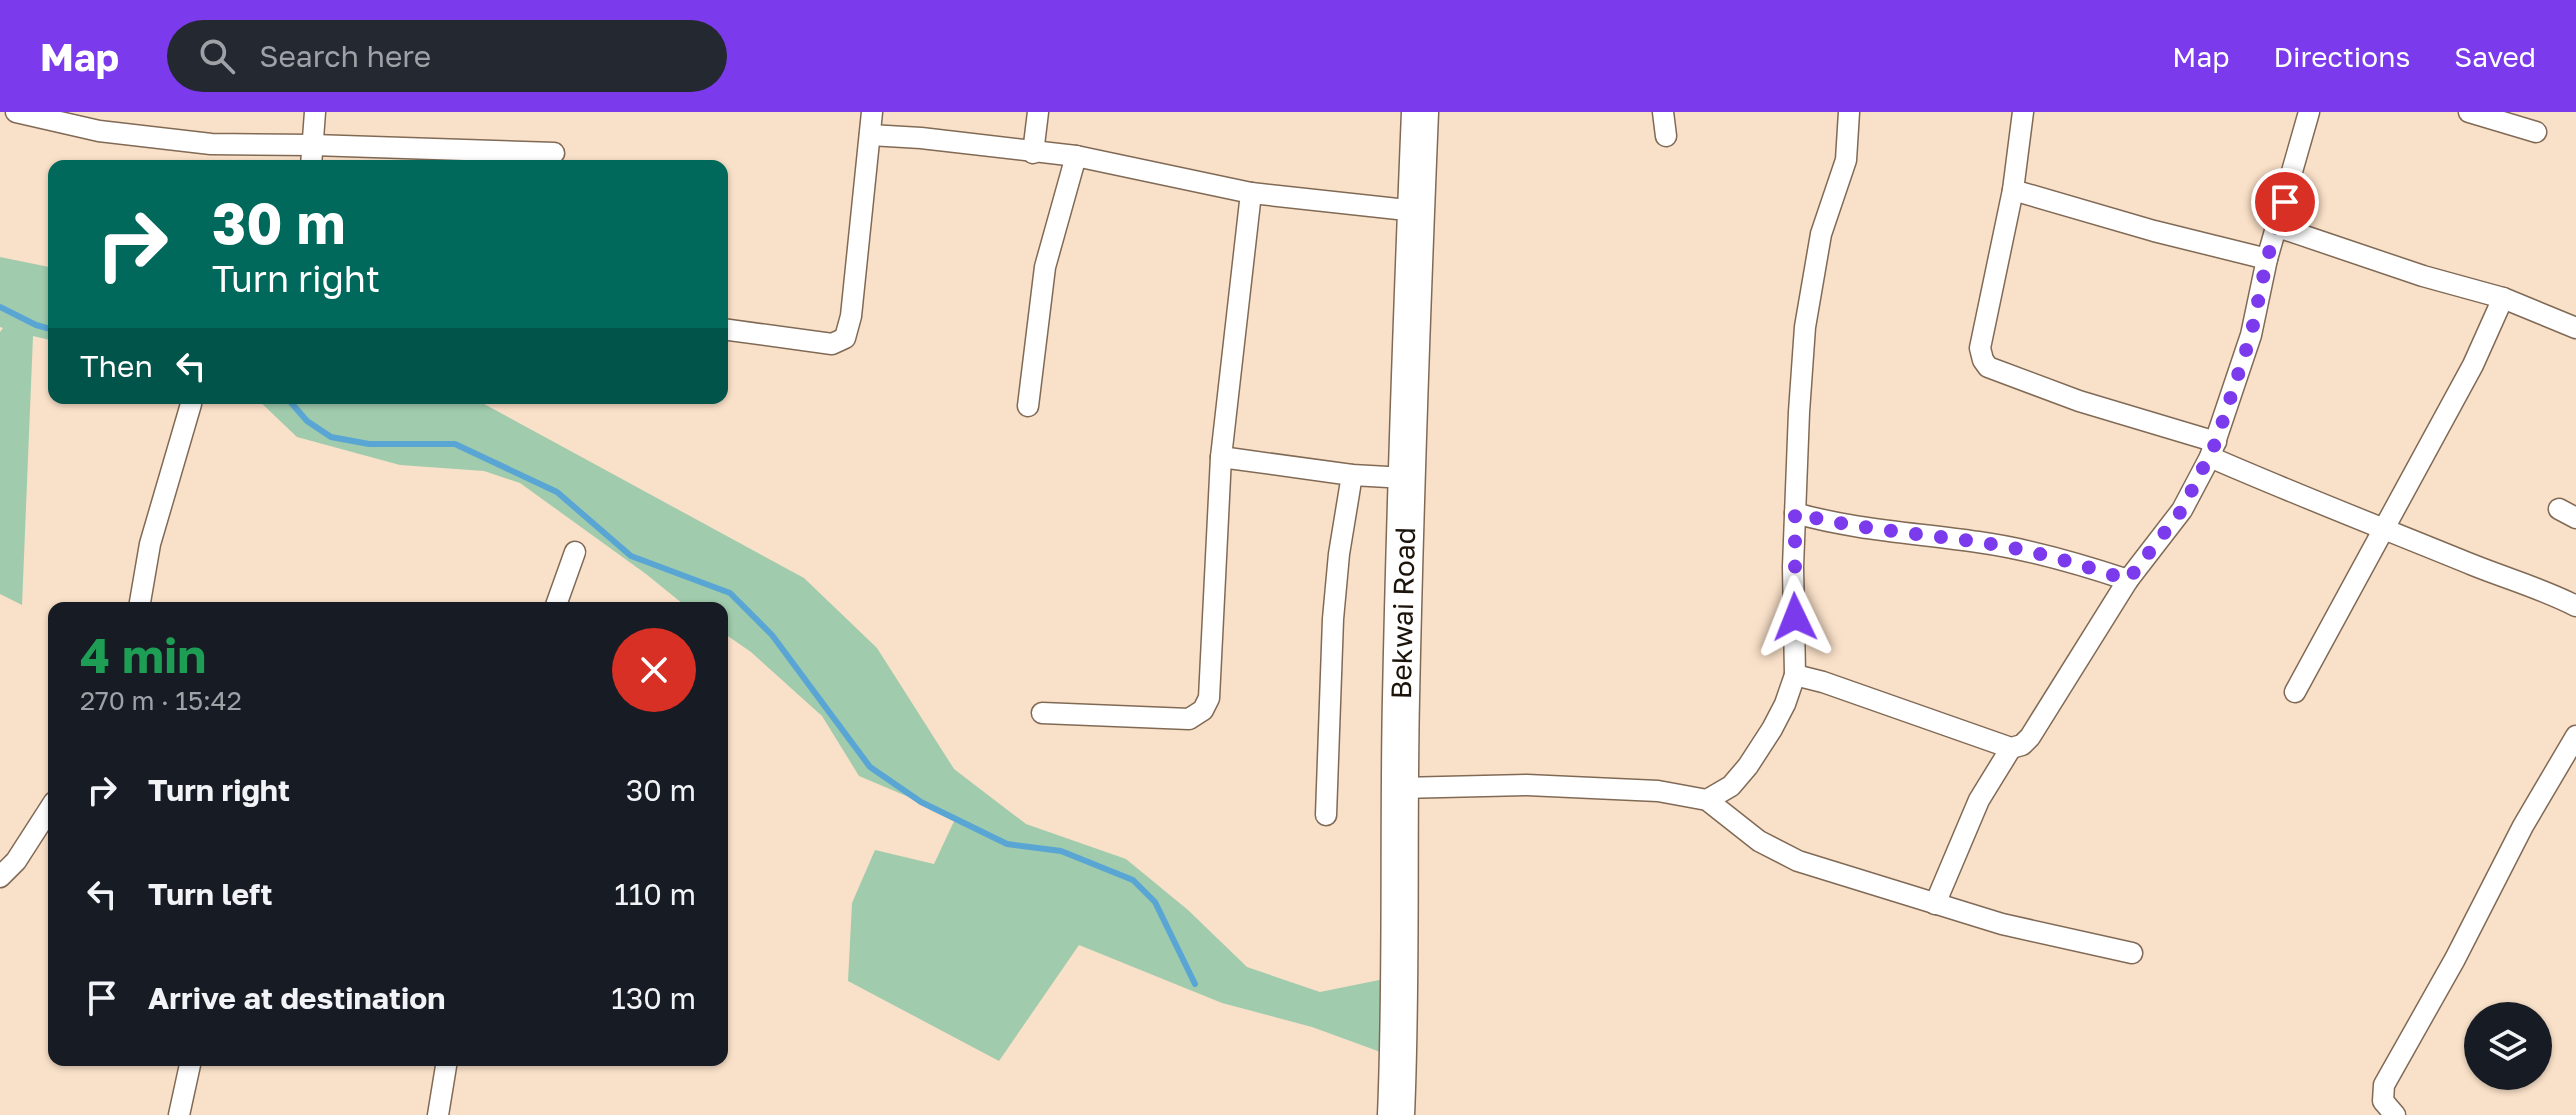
<!DOCTYPE html>
<html lang="en">
<head>
<meta charset="utf-8">
<style>
	body { margin:0; font-family:"Golos Text",sans-serif; background:#242831; color:#f1f3f6; height:100vh; display:flex; flex-direction:column; font-size:30px; white-space:nowrap }
	* { box-sizing:border-box; margin:0 }
	p { font-size:26px; color:#9ea1a6 }
	.icon { flex:none; width:44px; height:44px; fill:none; stroke:currentColor; stroke-width:2; stroke-linecap:round; stroke-linejoin:round }
	.map { position:relative; flex:1; overflow:hidden }
	.drawer { position:absolute; left:48px; top:490px; width:680px; height:464px; display:flex; flex-direction:column; background:#171b24; border-radius:16px; box-shadow:0 2px 6px #0004 }
	.drawer>* { flex:none }
	.guide { position:absolute; left:48px; top:48px; width:680px; height:244px; border-radius:16px; box-shadow:0 2px 6px #0004; background:#00695c; color:#fff; overflow:hidden }
	.buttons { position:absolute; left:2464px; top:890px; display:grid; gap:16px }
	.buttons a { display:grid; place-items:center; width:88px; height:88px; border-radius:50%; background:#171b24; box-shadow:0 2px 6px #0004; font-size:40px }
	.pin { position:absolute; display:grid; place-items:center; width:68px; height:68px; color:#fff; margin:-34px; border:4px solid #fff; border-radius:50%; box-shadow:0 2px 8px #0007 }
	.me { position:absolute; width:88px; margin:-44px; rotate:358deg; stroke-linejoin:round; filter:drop-shadow(0 0 6px #0008) }
	.turn { display:flex; align-items:center; gap:28px; height:168px; padding:0 32px; font-size:36px }
	.turn .icon { width:104px; height:104px; stroke-width:2.5 }
	.turn b { display:block; font-size:56px; line-height:68px }
	.then { display:flex; align-items:center; height:76px; padding:0 32px; background:#0003; gap:16px; font-size:30px }
	.round { display:grid; place-items:center; flex:none; width:84px; height:84px; border-radius:42px; background:#242831 }
	.summary { display:flex; align-items:center; justify-content:space-between; height:136px; padding:0 32px }
	h1 { font-size:48px; font-weight:700; line-height:60px; color:#1e9e55 }
	ul { padding:0; list-style:none }
	li { display:flex; align-items:center; gap:24px; height:104px; padding:0 32px }
	li div { flex:1 }
	li b { display:block; font-size:30px }
	li em { font-style:normal }
	header { display:flex; align-items:center; gap:48px; box-sizing:border-box; height:112px; padding:0 40px; background:#7c3aed; color:#fff }
	header strong { font-size:38px }
	nav { display:flex; gap:44px; margin-inline-start:auto; font-size:28px }
	.search { width:560px; height:72px; background:#242831; display:flex; align-items:center; gap:20px; box-sizing:border-box; padding:0 28px; border-radius:44px; color:#9ea1a6; font-size:30px }
	.map>svg:first-child { display:block }
	.green { fill:#a0cbad }
	.lines { fill:none; stroke-linecap:round; stroke-linejoin:round }
	.stream { stroke:#59a6d5; stroke-width:6 }
	.street-casing { stroke:#806a56; stroke-width:23 }
	.highway-casing { stroke:#806a56; stroke-width:39 }
	.street { stroke:#fff; stroke-width:20 }
	.highway { stroke:#fff; stroke-width:36 }
	.route { stroke:#7c3aed; stroke-width:14; stroke-dasharray:0 25.2 }
	.labels { text-anchor:middle; stroke-width:8; stroke-linejoin:round; paint-order:stroke }
	.street-label { font-size:28px; fill:#1c140b; stroke:#feefe1 }
</style>
</head>
<body>
<header>
<strong>Map</strong>
<div class="search"><svg class="icon" aria-label="search" viewBox="0 0 24 24"><circle cx="10" cy="10" r="6"/><path d="M15 15l6 6"/></svg>Search here</div>
<nav><a>Map</a><a>Directions</a><a>Saved</a></nav>
</header>
<div class="map">
<svg width="2576" height="1003" viewBox="0 0 2576 1003">
	<rect width="100%" height="100%" fill="#f9e0c8"/>
	<g class="green">
		<polygon points="0,145 54,156 54,229 33,224 22,493 0,482 0,220 3,216 0,215"/>
		<polygon points="256,286 473,286 804,466 877,536 954,657 1026,712 1126,747 1188,798 1247,855 1320,880 1389,866 1386,942 1312,915 1222,891 1079,833 999,949 848,869 852,791 875,738 934,752 956,705 859,664 822,604 751,540 722,520 722,496 688,496 646,462 520,371 484,359 400,353 297,325"/>
	</g>
	<g class="lines">
		<g class="stream">
			<polyline points="0,195 36,213 54,218"/>
			<polyline points="287,286 307,309 331,325 369,332 455,332 557,380 631,444 730,481 772,523 870,655 921,690 1007,732 1061,739 1133,768 1155,790 1195,872"/>
		</g>
		<g class="street-casing">
			<g id="street">
				<polyline points="16,0 99,19 211,32 313,33 554,41"/>
				<polyline points="1663,0 1666,24"/>
				<polyline points="2023,0 2013,78 1980,236 1983,248 1988,255 2079,289 2216,330"/>
				<polyline points="2469,0 2536,20"/>
				<polyline points="870,23 921,26 1076,44 1251,81 1416,99"/>
				<polyline points="1033,41 1038,0"/>
				<polyline points="311,54 315,0"/>
				<polyline points="2013,78 2154,119 2267,147"/>
				<polyline points="2278,115 2423,164 2503,186 2576,216"/>
				<polyline points="722,217 832,232 845,226 851,204 872,0"/>
				<polyline points="1028,294 1045,155 1076,44"/>
				<polyline points="1221,345 1352,363 1406,366"/>
				<path d="M2210 345C2297 383 2385 417 2473 453 2508 467 2543 477 2576 494"/>
				<polyline points="2559,397 2576,406"/>
				<path d="M1795 401C1854 418 1917 421 1978 430 2029 437 2080 452 2128 468"/>
				<polyline points="139,496 150,432 191,292"/>
				<polyline points="555,496 575,440"/>
				<polyline points="1795,563 1823,570 2011,636 2022,633 2030,625 2128,468 2182,398 2210,345 2251,223 2267,147 2309,0"/>
				<polyline points="2295,580 2473,253 2503,186"/>
				<polyline points="1042,601 1189,607 1203,598 1209,586 1221,345 1251,81"/>
				<polyline points="1400,676 1527,673 1658,679 1707,688 1759,729 1798,749 2002,812 2132,841"/>
				<polyline points="1707,688 1731,674 1748,654 1772,617 1785,592 1795,563 1793,455 1799,300 1805,215 1821,122 1846,48 1849,0"/>
				<polyline points="1326,703 1333,507 1339,442 1352,363"/>
				<polyline points="0,765 16,749 54,690"/>
				<polyline points="1935,792 1979,688 2011,636"/>
				<polyline points="179,1003 191,948"/>
				<polyline points="438,1003 447,948"/>
				<polyline points="2395,1003 2383,989 2384,973 2455,847 2523,714 2576,624"/>
			</g>
		</g>
		<g class="highway-casing">
			<g id="highway">
				<path id="s1" d="M1396 1003C1402 864 1398 725 1401 586 1405 391 1412 195 1420 0"/>
			</g>
		</g>
		<use href="#street" class="street"/>
		<use href="#highway" class="highway"/>
	</g>
	<g class="lines">
		<path class="route" d="M1795 505V401C1855 417 1917 421 1978 430 2029 437 2080 452 2128 468L2182 398 2216 330 2251 223 2267 147 2285 90"/>
	</g>
	<g class="labels">
		<g class="street-label">
			<text dy="10" stroke="none"><textPath href="#s1" startOffset="502">Bekwai Road</textPath></text>
		</g>
	</g>
</svg>
<div class="buttons">
<a><svg class="icon" aria-label="layers" viewBox="0 0 24 24"><path d="M12 4l9 5-9 5-9-5zM3 14l9 5 9-5"/></svg></a>
</div>
<div class="pin" style="left:2285px;top:90px;background:#d93025"><svg class="icon" aria-label="arrive" viewBox="0 0 24 24"><path d="M6 21V4h12l-3 4 3 4H6"/></svg></div>
<svg class="me" style="left:1795px;top:505px" viewBox="-20 -20 40 40"><path d="M0-17L14 15 0 8-14 15z" fill="#7c3aed" stroke="#fff" stroke-width="4"/></svg>
<div class="guide">
<div class="turn"><svg class="icon" aria-label="right" viewBox="0 0 24 24"><path d="M7 20v-9h11M14 6l5 5-5 5"/></svg><div><b>30 m</b>Turn right</div></div>
<div class="then">Then<svg class="icon" aria-label="left" viewBox="0 0 24 24"><path d="M17 20v-9H6M10 6l-5 5 5 5"/></svg></div>
</div>
<section class="drawer">
<div class="summary"><div><h1>4 min</h1><p>270 m · 15:42</p></div><a class="round" style="background:#d93025;color:#fff"><svg class="icon" aria-label="close" viewBox="0 0 24 24"><path d="M6 6l12 12M18 6L6 18"/></svg></a></div>
<ul>
<li><svg class="icon" aria-label="right" viewBox="0 0 24 24"><path d="M7 20v-9h11M14 6l5 5-5 5"/></svg><div><b>Turn right</b></div><em>30 m</em></li>
<li><svg class="icon" aria-label="left" viewBox="0 0 24 24"><path d="M17 20v-9H6M10 6l-5 5 5 5"/></svg><div><b>Turn left</b></div><em>110 m</em></li>
<li><svg class="icon" aria-label="arrive" viewBox="0 0 24 24"><path d="M6 21V4h12l-3 4 3 4H6"/></svg><div><b>Arrive at destination</b></div><em>130 m</em></li>
</ul>
</section>
</div>
</body>
</html>
